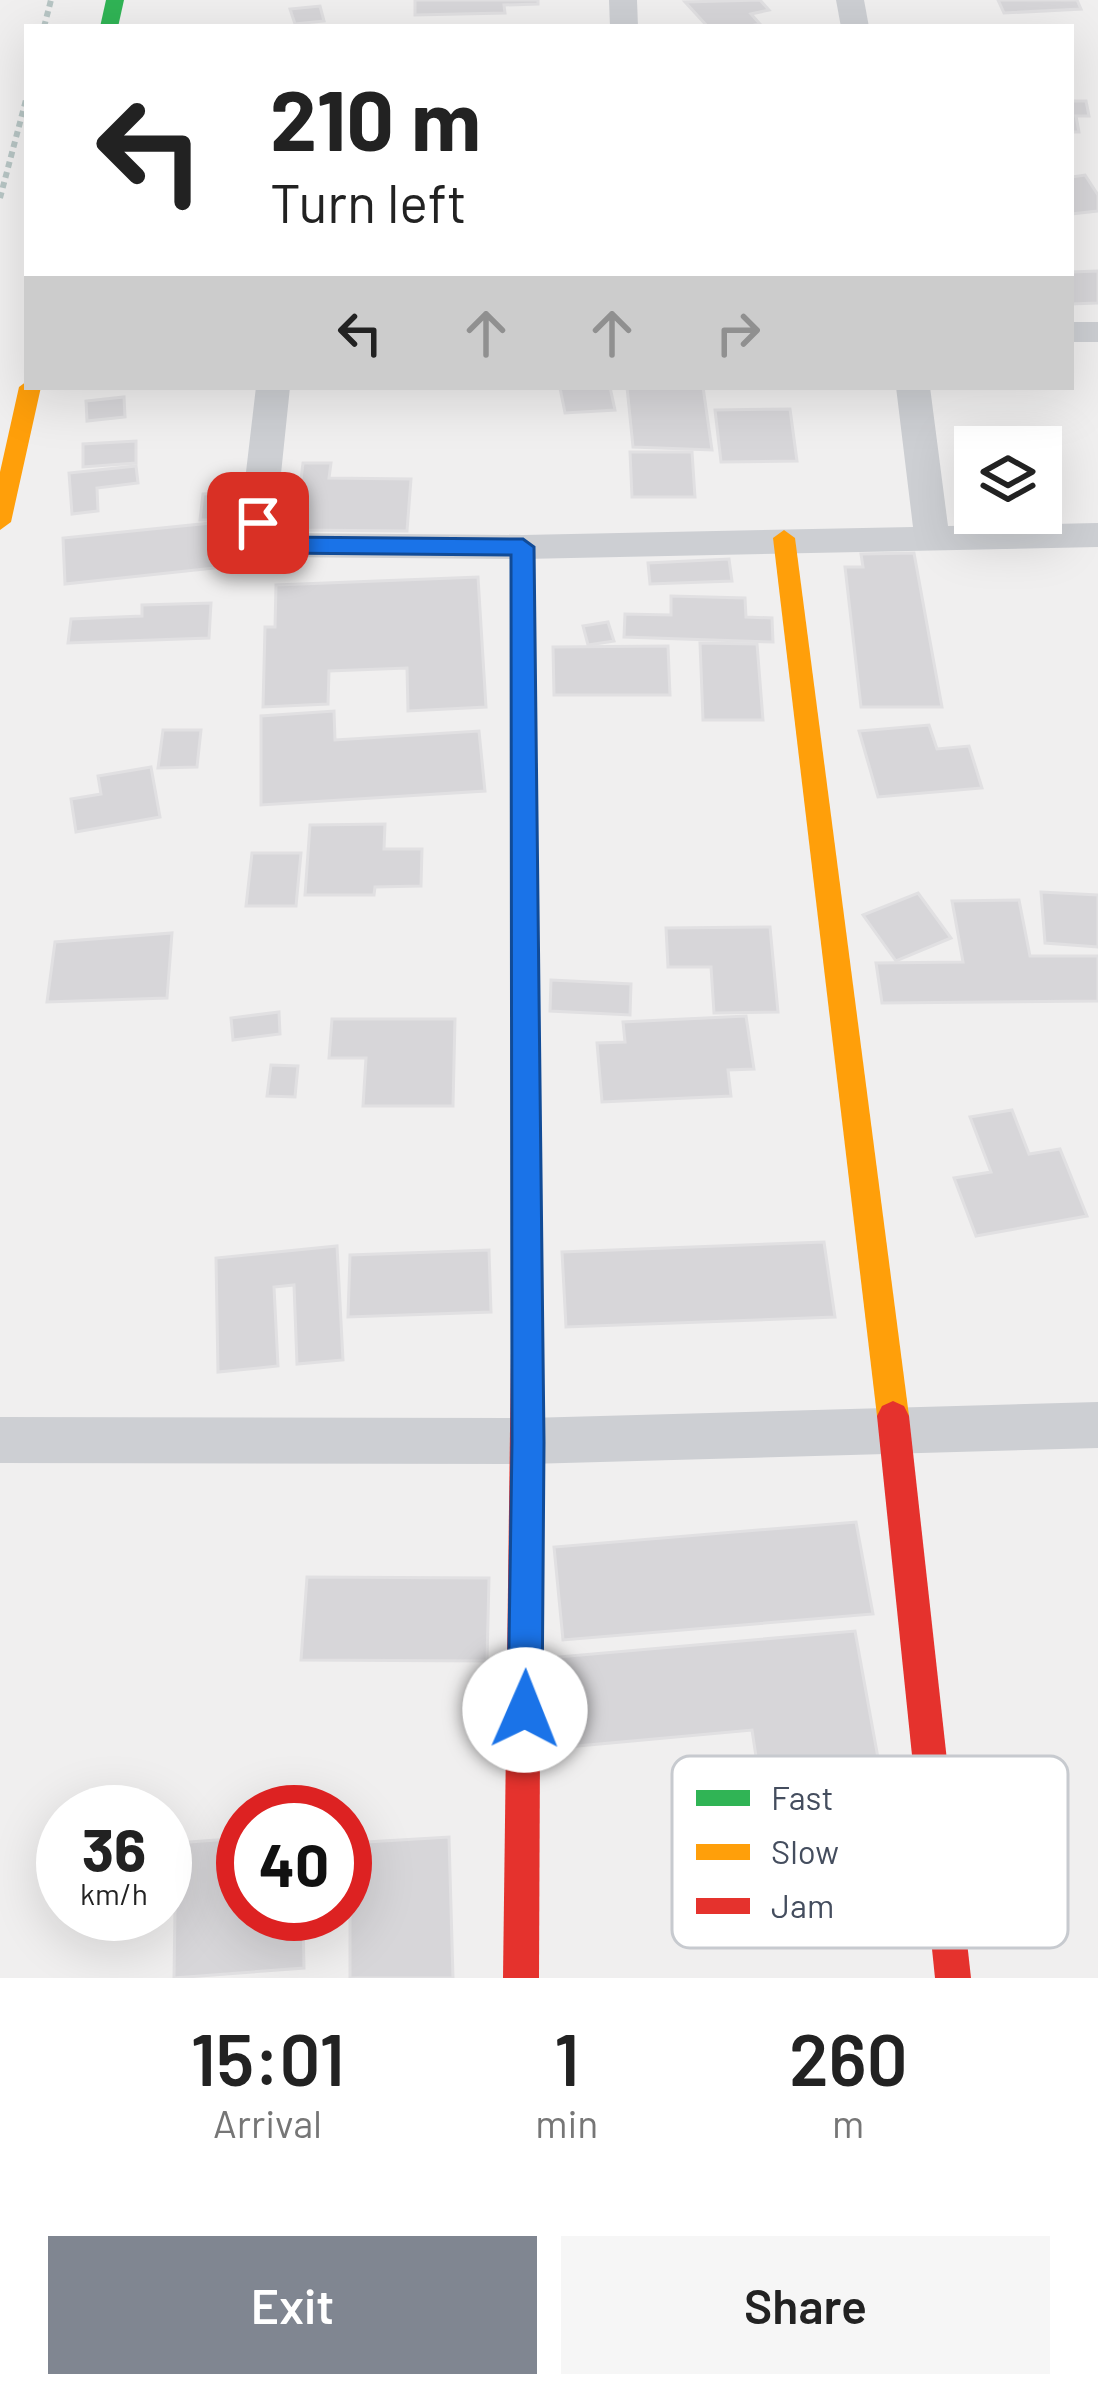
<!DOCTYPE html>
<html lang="en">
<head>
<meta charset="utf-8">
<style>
	body { margin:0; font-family:Barlow,sans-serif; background:#f6f6f6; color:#222; height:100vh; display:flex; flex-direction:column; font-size:45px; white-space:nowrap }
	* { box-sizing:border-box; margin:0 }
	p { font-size:39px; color:#767676 }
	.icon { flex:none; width:66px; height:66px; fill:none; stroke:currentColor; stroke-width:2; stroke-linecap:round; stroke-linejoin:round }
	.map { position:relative; height:1978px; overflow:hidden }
	.details { display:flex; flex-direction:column; background:#fff; flex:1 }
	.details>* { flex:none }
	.hud { position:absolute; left:24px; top:24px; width:1050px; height:366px; border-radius:0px; box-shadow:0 12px 48px #0002; background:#fff; color:#222; overflow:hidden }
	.fabs { position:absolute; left:954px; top:426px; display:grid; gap:24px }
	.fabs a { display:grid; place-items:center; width:108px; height:108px; border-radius:0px; background:#fff; box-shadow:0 12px 48px #0002; font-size:60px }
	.speed { position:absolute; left:36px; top:1785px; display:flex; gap:24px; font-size:60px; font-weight:700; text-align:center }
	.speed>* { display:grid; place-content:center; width:156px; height:156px; border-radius:50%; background:#fff; box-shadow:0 12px 48px #0002; line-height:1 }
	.speed small { font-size:30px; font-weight:400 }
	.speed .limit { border:18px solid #d22; background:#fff; color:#111 }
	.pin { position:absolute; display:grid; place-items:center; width:102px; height:102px; color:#fff; margin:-51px; border-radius:24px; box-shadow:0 6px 18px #0006 }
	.me { position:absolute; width:132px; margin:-66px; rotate:1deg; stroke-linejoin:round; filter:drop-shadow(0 0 9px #0008) }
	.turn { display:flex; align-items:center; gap:42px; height:252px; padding:0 48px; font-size:54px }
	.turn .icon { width:156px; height:156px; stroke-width:2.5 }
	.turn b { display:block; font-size:84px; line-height:102px }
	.lanes { display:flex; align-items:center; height:114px; padding:0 48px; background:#0003; justify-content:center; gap:60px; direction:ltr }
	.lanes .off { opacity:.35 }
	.eta { display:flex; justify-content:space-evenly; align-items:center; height:204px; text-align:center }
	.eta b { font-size:72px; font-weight:600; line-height:84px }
	.primary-button { display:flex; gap:24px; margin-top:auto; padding:24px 48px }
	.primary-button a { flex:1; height:138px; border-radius:0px; background:#808691; color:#fff; font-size:48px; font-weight:600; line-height:138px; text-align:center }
	.primary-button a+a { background:#f6f6f6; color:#222 }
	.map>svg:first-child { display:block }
	.building { fill:#d7d6d9; stroke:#e1e0e2; stroke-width:3 }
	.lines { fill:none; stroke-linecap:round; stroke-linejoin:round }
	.path { stroke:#b7c5c4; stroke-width:6; stroke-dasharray:6 4.5; stroke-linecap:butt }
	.street { fill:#cdcfd3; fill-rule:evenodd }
	.fast { fill:#30b455; fill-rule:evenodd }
	.slow { fill:#ff9f0a; fill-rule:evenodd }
	.jam { fill:#e5322d; fill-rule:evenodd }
	.route { fill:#1a73e8; stroke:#114b97; stroke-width:3 }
	.key { fill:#fff; stroke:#c7cacf; stroke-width:3 }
	.key-label { font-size:33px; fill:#444d5e }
</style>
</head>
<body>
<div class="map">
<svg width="1098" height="1978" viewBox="0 0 1098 1978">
	<rect width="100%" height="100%" fill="#f0efef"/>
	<g class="building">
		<polygon points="415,0 538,0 538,4 504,5 505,13 415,15"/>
		<polygon points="760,0 769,10 751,14 760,24 746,27 708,27 685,2"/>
		<polygon points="998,0 1077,0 1081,9 1004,13"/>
		<polygon points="320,6 324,21 295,24 290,9"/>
		<polygon points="1071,101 1086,101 1089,116 1076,116 1079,132 1071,132"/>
		<polygon points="1085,175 1098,195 1098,211 1071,214 1071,177"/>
		<polygon points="1098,271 1098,303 1071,304 1071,272"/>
		<polygon points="610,387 615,410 565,413 560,388"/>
		<polygon points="627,387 703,387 712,450 633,447"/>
		<polygon points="124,397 125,417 87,421 86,401"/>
		<polygon points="790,409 797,461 721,462 715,410"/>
		<polygon points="136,441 136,463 83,467 83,444"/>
		<polygon points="630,452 692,452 695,497 632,497"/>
		<polygon points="303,463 331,463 329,478 411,479 407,531 295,530"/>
		<polygon points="136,466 138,483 97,488 98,511 72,514 69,473"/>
		<polygon points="230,493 227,520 200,520 203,494"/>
		<polygon points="221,522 224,567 65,584 63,538"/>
		<polygon points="914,553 942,707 861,707 845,567 863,567 861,554"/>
		<polygon points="729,559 732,581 650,584 648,563"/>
		<polygon points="478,577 486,707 408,711 407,668 329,671 328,704 263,707 265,627 275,627 276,585"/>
		<polygon points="671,596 745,598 746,617 772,618 773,642 624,637 625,614 671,615"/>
		<polygon points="211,603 209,638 68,643 71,619 142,616 142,605"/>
		<polygon points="608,622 614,641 588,645 583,626"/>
		<polygon points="700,643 757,644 763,720 703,720"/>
		<polygon points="668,646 670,695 554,695 553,647"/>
		<polygon points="334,711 335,740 479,731 485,791 261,805 261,716"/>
		<polygon points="929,725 937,749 969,746 982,788 878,797 859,731"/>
		<polygon points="163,730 201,730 197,767 158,768"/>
		<polygon points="151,767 160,817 76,832 71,799 101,794 98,776"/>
		<polygon points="385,824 384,849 422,849 421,886 375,887 374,895 305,895 310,825"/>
		<polygon points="252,853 301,853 296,906 246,906"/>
		<polygon points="1041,892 1098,895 1098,947 1045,943"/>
		<polygon points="918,893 951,938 896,961 863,915"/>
		<polygon points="1019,900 1030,956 1098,956 1098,1001 882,1003 876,963 963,962 952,901"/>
		<polygon points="770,927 778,1012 714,1013 711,967 668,967 666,928"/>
		<polygon points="172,933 167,998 47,1002 55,942"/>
		<polygon points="551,980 631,984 630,1015 550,1011"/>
		<polygon points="279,1012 280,1034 233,1040 231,1018"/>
		<polygon points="746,1016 754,1069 728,1070 731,1096 602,1102 597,1043 625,1042 623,1022"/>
		<polygon points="332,1019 455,1019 453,1106 363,1106 366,1058 329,1058"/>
		<polygon points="271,1065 298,1066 295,1097 267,1096"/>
		<polygon points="1012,1110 1029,1154 1060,1149 1087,1216 976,1236 954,1178 991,1172 970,1117"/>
		<polygon points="824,1242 835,1317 566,1327 562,1252"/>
		<polygon points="337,1246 343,1360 297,1364 294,1285 274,1287 278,1366 218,1372 216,1258"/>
		<polygon points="489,1250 491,1312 348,1317 350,1255"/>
		<polygon points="856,1522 873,1614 563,1640 554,1547"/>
		<polygon points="307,1577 489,1578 487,1661 301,1660"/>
		<polygon points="855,1631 884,1791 763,1803 752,1730 555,1748 546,1658"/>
		<polygon points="449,1837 453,1978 350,1978 350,1843"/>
		<polygon points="243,1838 243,1914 303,1914 304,1968 174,1978 176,1843"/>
	</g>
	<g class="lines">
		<g class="path">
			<polyline points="44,27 51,0"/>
			<polyline points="0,198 27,96"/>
		</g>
		<g class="street">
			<polygon points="609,0 637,0 638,27 610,27"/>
			<polygon points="836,0 864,0 869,27 841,27"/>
			<rect x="1071" y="322" width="27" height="20"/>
			<polygon points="256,387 290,387 276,522 284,533 523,535 913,527 896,387 930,387 948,526 1098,523 1098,547 523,559 274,557 261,554 240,523"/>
			<polygon points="1098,1402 1098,1448 528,1464 0,1463 0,1417 528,1418"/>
		</g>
		<g class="fast">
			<polygon points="106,0 124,0 118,27 100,27"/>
			<polygon points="523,539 534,547 542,1274 538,1283 527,1287 516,1283 512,1274 512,547"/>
		</g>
		<g class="slow">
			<polygon points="27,381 27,387 41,387 11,522 0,530 0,472 19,387"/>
			<polygon points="784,530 795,538 909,1416 904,1426 893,1431 882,1426 877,1416 773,538"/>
		</g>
		<g class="jam">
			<polygon points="527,1261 538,1265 542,1274 539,1978 503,1978 512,1274 516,1265"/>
			<polygon points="893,1401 904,1406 909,1416 971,1978 935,1978 877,1416 882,1406"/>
		</g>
	</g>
	<polygon class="route" points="258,515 266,517 280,537 523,539 534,547 544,1442 542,1710 537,1722 525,1727 513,1722 508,1710 512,1442 511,555 274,553 266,551 247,523"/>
	<rect x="672" y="1756" width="396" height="192" rx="18" class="key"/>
	<rect x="696" y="1790" width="54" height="16" fill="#30b455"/>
	<rect x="696" y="1844" width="54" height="16" fill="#ff9f0a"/>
	<rect x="696" y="1898" width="54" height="16" fill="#e5322d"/>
	<g class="key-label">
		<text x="771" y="1810">Fast</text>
		<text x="771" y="1864">Slow</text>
		<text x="771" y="1918">Jam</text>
	</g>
</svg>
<div class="fabs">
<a><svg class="icon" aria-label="layers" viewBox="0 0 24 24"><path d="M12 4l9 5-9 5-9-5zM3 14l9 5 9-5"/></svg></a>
</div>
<div class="speed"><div>36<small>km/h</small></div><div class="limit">40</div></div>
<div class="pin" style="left:258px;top:523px;background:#d93025"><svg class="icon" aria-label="arrive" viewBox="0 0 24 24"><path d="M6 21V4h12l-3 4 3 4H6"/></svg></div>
<svg class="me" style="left:525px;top:1710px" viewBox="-20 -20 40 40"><circle r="19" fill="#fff"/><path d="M0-13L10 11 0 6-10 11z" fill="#1a73e8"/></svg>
<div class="hud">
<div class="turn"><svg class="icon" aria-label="left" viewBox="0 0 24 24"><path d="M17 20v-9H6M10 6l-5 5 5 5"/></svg><div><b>210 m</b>Turn left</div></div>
<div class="lanes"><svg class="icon" aria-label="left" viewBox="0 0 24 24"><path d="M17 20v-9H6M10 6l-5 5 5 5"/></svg><svg class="icon off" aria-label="ahead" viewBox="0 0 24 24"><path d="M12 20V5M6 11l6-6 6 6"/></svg><svg class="icon off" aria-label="ahead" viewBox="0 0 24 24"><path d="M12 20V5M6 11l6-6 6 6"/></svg><svg class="icon off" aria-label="right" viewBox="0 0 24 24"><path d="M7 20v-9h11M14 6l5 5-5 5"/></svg></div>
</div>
</div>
<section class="details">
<div class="eta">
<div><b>15:01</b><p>Arrival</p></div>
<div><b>1</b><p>min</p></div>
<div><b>260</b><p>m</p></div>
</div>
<div class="primary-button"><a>Exit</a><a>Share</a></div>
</section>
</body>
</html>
